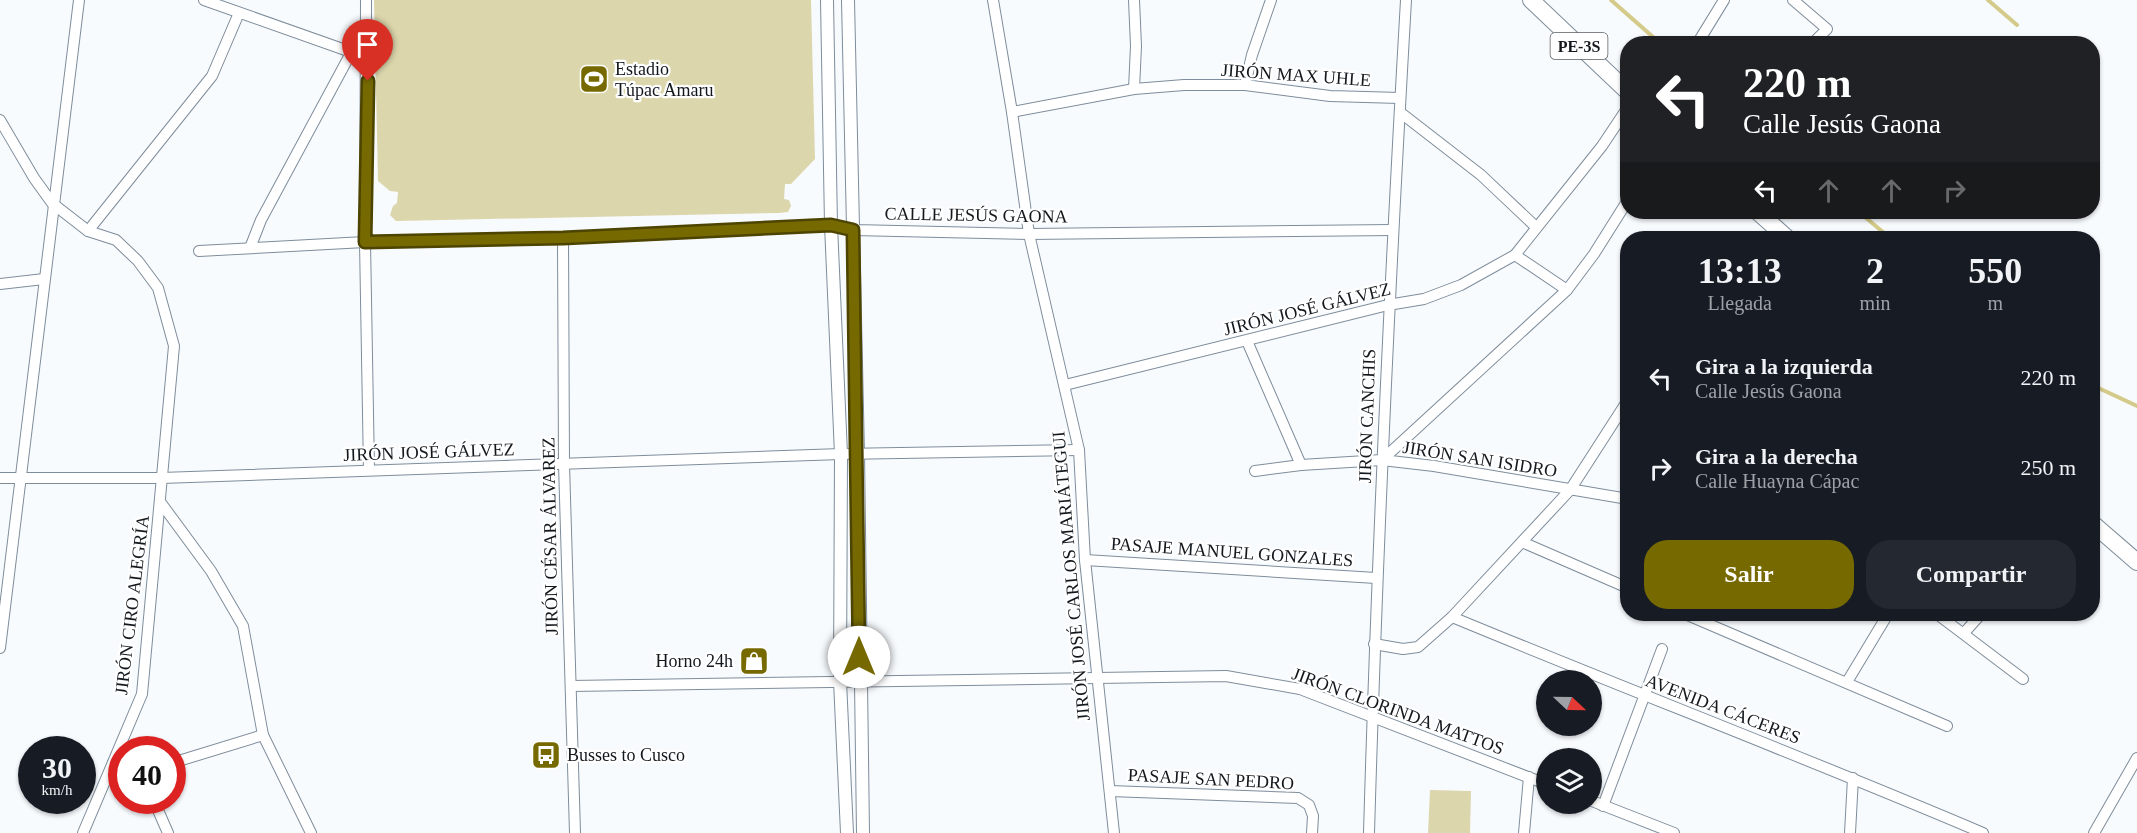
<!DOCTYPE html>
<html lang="es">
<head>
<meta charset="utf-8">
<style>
	body { margin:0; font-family:Georgia,serif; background:#242831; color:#f1f3f6; height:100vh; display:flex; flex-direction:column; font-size:22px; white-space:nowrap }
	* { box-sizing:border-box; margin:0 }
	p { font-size:20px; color:#9ea1a6 }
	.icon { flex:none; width:33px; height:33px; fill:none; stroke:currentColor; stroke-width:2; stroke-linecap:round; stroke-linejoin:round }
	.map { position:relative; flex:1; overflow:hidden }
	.panel { position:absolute; left:1620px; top:231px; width:480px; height:390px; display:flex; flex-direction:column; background:#171b24; border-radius:24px; box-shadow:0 2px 4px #0004 }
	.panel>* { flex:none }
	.top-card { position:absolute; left:1620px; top:36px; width:480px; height:183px; border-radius:24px; box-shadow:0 2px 4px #0004; background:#202124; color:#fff; overflow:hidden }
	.needle { width:39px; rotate:112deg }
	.buttons { position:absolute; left:1536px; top:670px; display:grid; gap:12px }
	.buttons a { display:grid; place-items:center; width:66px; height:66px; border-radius:50%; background:#171b24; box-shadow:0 2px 4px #0004; font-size:30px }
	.speed { position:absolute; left:18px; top:736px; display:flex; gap:12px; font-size:30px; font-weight:700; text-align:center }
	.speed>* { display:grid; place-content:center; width:78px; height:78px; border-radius:50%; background:#171b24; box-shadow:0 2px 4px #0004; line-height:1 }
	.speed small { font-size:15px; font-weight:400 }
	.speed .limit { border:9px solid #d22; background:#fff; color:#111 }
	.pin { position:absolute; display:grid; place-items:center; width:51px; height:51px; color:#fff; margin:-62px -26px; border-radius:50% 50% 50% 0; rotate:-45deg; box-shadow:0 0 6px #0007 }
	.pin .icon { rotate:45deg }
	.me { position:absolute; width:66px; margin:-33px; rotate:0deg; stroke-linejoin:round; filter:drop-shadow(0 0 4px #0008) }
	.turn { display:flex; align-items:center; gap:21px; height:126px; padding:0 24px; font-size:27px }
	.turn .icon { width:78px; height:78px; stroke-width:2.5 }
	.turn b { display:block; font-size:42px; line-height:51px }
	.lanes { display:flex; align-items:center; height:57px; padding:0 24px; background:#0003; justify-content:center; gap:30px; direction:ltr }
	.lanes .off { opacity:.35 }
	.eta { display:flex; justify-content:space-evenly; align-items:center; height:102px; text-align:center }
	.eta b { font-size:36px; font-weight:600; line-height:42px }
	.primary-button { display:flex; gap:12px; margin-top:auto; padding:12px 24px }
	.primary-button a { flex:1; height:69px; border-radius:24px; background:#756900; color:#fff; font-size:24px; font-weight:600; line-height:69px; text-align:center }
	.primary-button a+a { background:#242831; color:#f1f3f6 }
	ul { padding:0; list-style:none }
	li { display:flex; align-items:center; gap:18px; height:90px; padding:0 24px }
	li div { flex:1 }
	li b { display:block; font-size:22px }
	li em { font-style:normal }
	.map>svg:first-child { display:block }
	.green { fill:#dcd6ac }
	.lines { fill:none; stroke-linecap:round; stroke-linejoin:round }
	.stream { stroke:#d4ca8a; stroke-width:4 }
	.minor-casing { stroke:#7e8d9b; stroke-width:12 }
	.tertiary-casing { stroke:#7e8d9b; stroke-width:14 }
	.trunk-casing { stroke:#7e8d9b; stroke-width:18 }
	.minor { stroke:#fff; stroke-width:10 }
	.tertiary { stroke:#fff; stroke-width:12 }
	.trunk { stroke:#fff; stroke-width:16 }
	.route-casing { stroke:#4c4400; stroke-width:15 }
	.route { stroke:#756900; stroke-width:10 }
	.labels { text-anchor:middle; stroke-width:4.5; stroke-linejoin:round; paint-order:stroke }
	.shield { fill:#fff; stroke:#5a5d61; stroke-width:1.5 }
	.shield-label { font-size:16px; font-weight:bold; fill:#13181d }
	.poi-label { font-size:18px; fill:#13181d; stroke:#fff; text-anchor:start }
	.street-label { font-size:18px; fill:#13181d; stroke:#fff }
</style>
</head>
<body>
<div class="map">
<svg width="2137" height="833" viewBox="0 0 2137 833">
	<rect width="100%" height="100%" fill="#f8fbfe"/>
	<g class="green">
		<polygon points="374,0 811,0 815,159 791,184 785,184 784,199 789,200 791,206 788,212 779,213 396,221 390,215 393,206 397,203 398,192 390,191 378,181"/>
		<polygon points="1430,790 1471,791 1470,833 1428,833"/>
	</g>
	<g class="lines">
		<g class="stream">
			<polyline points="1611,0 1661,44"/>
			<polyline points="1988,0 2017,25"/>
			<polyline points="1859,212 1890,238"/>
			<polyline points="2092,385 2137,406"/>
		</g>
		<g class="minor-casing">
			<g id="minor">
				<polyline points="204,0 368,58"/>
				<polyline points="366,0 365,242 369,470"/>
				<polyline points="993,0 1012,112 1029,234 1079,450 1085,560 1114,833"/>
				<polyline points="1793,0 1827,29 1812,44"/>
				<polyline points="1697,44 1724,0"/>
				<polyline points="1245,85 1252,55 1271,0"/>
				<polyline points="1134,89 1136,46 1134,0"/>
				<polyline points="1012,112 1134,89 1184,85 1245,85 1330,96 1400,98"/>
				<polyline points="1401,113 1481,175 1536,227"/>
				<polyline points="0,120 34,178 52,203 88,231 116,240 138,261 158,288 174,346 142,694 83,833"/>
				<polyline points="88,231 212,76 239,13"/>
				<polyline points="563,238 564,464 575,833"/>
				<polyline points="250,248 261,220 352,51"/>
				<polyline points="199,251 365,242 563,238 831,225 853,230 1029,234 1393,230"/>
				<polyline points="1515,255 1567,290"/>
				<polyline points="0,284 44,279"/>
				<polyline points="1247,341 1301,465"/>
				<polyline points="1065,385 1388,305 1424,299 1461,285 1515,255 1602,146 1628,107"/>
				<polyline points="1382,460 1567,290 1594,254 1628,200"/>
				<polyline points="1255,471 1301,465 1382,460 1434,466 1628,499"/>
				<polyline points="0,478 161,478 841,454 1079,450"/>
				<polyline points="161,503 211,571 243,626 263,735 311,833"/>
				<polyline points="1522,542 1628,588"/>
				<polyline points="1085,560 1376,578"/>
				<polyline points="1685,614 1947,726"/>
				<polyline points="1937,614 2023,679"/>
				<path d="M1452 617C1628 690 1807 758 1983 833"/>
				<polyline points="1964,633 1981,614"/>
				<polyline points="1374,644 1403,649 1418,647 1452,617 1570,490 1628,400"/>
				<polyline points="0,648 79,0"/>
				<polyline points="1847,682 1888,614"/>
				<polyline points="571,686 1226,676 1300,689 1546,784"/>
				<polyline points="172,763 263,735"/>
				<polyline points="1110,791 1298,798 1309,805 1313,816 1312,833"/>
				<polyline points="154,801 168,833"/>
				<polyline points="1592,801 1674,833"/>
				<polyline points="1603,806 1662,649"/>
				<path d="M1369 833C1377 555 1390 278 1406 0"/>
				<polyline points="1524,833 1529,777"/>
				<polyline points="1850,833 1853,778"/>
				<polyline points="2094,833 2137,758"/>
			</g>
		</g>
		<g class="tertiary-casing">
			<g id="tertiary">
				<polyline points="827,0 831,225 841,454 840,681 847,833"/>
				<polyline points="848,0 858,454 863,833"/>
			</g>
		</g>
		<g class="trunk-casing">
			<g id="trunk">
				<polyline points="1531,0 1628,92"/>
				<polyline points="1758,212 1787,238"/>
				<polyline points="2092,523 2137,562"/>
			</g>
		</g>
		<use href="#minor" class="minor"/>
		<use href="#tertiary" class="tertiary"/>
		<use href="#trunk" class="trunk"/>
	</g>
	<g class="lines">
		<g class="route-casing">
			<polyline id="route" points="368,81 365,242 563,238 831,225 853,230 859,657"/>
		</g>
		<use href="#route" class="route"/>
	</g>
	<defs>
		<g id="stadium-square" transform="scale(1.5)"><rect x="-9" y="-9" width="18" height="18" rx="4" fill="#756900" stroke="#fff"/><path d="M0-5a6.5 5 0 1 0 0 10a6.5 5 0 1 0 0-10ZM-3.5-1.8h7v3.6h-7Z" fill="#fff"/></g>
		<g id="shop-square" transform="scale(1.5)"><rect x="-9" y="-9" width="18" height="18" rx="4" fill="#756900" stroke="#fff"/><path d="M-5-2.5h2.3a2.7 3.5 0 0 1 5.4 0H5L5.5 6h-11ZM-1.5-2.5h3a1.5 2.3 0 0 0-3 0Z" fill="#fff"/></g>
		<g id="bus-square" transform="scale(1.5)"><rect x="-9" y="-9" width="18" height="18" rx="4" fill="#756900" stroke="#fff"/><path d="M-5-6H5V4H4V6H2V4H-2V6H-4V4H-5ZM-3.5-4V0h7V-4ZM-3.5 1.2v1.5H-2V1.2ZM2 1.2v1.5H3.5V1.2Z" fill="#fff"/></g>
	</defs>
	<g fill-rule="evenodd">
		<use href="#stadium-square" x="594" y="79"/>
		<use href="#shop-square" x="754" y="661"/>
		<use href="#bus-square" x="546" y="755"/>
	</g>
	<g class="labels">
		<rect class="shield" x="1550.5" y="33" width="57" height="26" rx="4.5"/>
		<g class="shield-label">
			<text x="1579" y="52">PE-3S</text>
		</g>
		<g class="poi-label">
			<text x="615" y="75">Estadio<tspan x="615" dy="21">Túpac Amaru</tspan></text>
			<text x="733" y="667" text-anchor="end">Horno 24h</text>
			<text x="567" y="761">Busses to Cusco</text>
		</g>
		<g class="street-label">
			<text transform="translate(1296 75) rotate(4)" y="6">JIRÓN MAX UHLE</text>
			<text transform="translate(976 215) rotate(1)" y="6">CALLE JESÚS GAONA</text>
			<text transform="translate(1307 309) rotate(-14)" y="6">JIRÓN JOSÉ GÁLVEZ</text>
			<text transform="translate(1367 416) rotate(-88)" y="6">JIRÓN CANCHIS</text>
			<text transform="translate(429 452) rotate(-2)" y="6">JIRÓN JOSÉ GÁLVEZ</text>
			<text transform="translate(1480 459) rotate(9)" y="6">JIRÓN SAN ISIDRO</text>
			<text transform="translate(550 536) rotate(-91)" y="6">JIRÓN CÉSAR ÁLVAREZ</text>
			<text transform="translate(1232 552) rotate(4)" y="6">PASAJE MANUEL GONZALES</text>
			<text transform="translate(1071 576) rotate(-95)" y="6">JIRÓN JOSÉ CARLOS MARIÁTEGUI</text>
			<text transform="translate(132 605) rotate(-83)" y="6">JIRÓN CIRO ALEGRÍA</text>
			<text transform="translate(1723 709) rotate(21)" y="6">AVENIDA CÁCERES</text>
			<text transform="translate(1398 711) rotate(20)" y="6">JIRÓN CLORINDA MATTOS</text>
			<text transform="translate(1211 779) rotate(3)" y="6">PASAJE SAN PEDRO</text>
		</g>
	</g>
</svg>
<div class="buttons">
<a><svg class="needle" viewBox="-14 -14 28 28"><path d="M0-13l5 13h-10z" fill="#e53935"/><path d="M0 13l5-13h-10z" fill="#9ea1a6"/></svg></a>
<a><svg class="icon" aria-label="layers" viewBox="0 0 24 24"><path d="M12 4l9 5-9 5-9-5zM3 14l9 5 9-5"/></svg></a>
</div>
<div class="speed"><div>30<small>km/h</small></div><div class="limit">40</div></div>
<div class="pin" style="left:368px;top:81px;background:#d93025"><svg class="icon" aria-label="arrive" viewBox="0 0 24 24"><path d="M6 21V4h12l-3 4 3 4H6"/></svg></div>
<svg class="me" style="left:859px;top:657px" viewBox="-20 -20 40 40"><circle r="19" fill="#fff"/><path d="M0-13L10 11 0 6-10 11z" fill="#756900"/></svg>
<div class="top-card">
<div class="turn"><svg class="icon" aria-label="left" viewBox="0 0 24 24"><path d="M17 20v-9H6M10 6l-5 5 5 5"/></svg><div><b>220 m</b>Calle Jesús Gaona</div></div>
<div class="lanes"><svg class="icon" aria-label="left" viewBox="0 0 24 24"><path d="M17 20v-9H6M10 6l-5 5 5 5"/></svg><svg class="icon off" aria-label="ahead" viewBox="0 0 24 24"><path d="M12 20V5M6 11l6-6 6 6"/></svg><svg class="icon off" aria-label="ahead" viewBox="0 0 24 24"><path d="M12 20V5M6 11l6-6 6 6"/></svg><svg class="icon off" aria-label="right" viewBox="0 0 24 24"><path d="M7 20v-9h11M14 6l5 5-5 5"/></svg></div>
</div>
<section class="panel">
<div class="eta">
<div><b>13:13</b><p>Llegada</p></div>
<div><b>2</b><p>min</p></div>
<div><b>550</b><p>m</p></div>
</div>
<ul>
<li><svg class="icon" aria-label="left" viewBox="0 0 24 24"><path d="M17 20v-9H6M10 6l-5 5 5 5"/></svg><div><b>Gira a la izquierda</b><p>Calle Jesús Gaona</p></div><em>220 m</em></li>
<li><svg class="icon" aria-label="right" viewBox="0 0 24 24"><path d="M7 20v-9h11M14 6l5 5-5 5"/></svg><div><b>Gira a la derecha</b><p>Calle Huayna Cápac</p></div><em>250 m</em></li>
</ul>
<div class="primary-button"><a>Salir</a><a>Compartir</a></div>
</section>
</div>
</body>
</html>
